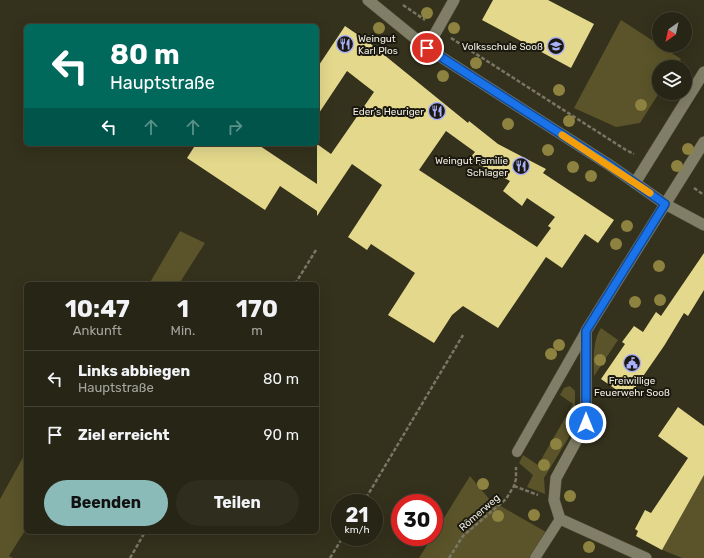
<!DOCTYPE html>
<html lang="de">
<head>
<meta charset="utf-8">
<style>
	body { margin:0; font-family:Rubik,sans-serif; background:#2f2d1e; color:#f1f3f6; height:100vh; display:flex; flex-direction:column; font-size:15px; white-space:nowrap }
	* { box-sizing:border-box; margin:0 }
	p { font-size:13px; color:#a4a5a0 }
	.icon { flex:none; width:22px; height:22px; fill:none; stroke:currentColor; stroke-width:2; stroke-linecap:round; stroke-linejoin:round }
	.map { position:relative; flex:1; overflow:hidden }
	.drawer { position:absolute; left:24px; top:282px; width:295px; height:252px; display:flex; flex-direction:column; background:#272515; border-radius:6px; box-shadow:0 4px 16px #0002,0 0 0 1px #434234 }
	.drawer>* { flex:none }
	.guide { position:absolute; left:24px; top:24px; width:295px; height:122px; border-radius:6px; box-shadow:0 4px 16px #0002,0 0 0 1px #434234; background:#00695c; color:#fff; overflow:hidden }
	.needle { width:26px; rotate:213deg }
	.tools { position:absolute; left:652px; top:12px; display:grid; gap:8px }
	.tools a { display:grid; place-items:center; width:40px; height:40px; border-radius:50%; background:#272515; box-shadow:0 4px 16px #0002,0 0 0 1px #434234; font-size:20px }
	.speed { position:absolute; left:331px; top:494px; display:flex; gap:8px; font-size:20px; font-weight:700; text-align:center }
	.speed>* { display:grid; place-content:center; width:52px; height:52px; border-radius:50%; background:#272515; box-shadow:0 4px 16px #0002,0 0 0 1px #434234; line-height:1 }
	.speed small { font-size:10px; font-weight:400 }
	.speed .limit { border:6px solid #d22; background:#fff; color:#111 }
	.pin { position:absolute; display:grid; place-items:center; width:34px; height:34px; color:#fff; margin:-17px; border:2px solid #fff; border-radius:50%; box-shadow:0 1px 4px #0007 }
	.me { position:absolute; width:44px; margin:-22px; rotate:0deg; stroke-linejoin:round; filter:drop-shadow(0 0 3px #0008) }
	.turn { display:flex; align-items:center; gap:14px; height:84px; padding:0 20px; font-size:18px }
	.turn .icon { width:52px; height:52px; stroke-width:2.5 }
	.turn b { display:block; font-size:28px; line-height:34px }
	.lanes { display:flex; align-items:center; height:38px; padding:0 20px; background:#0003; justify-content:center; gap:20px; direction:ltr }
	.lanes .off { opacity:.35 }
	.eta { display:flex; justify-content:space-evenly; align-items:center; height:68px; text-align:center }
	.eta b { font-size:24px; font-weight:700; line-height:28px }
	.cta { display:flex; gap:8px; margin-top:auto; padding:8px 20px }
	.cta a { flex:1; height:46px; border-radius:24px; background:#8bbbb9; color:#111; font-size:16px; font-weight:700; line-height:46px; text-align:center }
	.cta a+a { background:#2f2d1e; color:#f1f3f6 }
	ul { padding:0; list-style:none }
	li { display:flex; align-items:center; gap:12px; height:56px; padding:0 20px; border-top:1px solid #434234 }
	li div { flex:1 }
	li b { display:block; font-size:15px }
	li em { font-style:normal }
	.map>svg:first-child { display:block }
	.green { fill:#5b542a }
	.building { fill:#e4d88c; fill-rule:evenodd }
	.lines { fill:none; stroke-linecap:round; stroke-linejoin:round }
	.service-casing { stroke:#4f4c3a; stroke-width:11 }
	.minor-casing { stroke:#4f4c3a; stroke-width:12 }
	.path { stroke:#797664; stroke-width:2.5; stroke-dasharray:4 2; stroke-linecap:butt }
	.service { stroke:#817e67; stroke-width:10 }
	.minor { stroke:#817e67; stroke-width:11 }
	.tree { fill:#8d823f }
	.route-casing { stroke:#114b97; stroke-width:10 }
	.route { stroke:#1a73e8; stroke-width:7 }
	.slow { stroke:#f59e0b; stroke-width:7 }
	.labels { text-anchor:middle; stroke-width:4; stroke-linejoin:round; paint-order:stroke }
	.poi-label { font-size:10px; fill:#efede0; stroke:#1a180f; text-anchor:end }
	.street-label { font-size:10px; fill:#efede0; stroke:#1a180f }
</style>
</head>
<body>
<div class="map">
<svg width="704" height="558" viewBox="0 0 704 558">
	<rect width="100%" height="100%" fill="#34311c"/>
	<g class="green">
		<polygon points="621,20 681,59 676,67 659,67 659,93 640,123 616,127 574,108"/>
		<polygon points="180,231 205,243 179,284 149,284"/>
		<path d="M601 328 618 340 594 376C594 361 592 341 601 328Z"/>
		<polygon points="569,386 571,387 575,391 575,409 569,437 544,478 545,494 527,487 533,475 519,463 523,455 538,465 573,404 560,395 564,388"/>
		<polygon points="26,452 26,529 9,556 13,558 0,558 0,499"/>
		<polygon points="704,475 704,558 682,558 660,549"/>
		<polygon points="470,476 490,500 546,532 529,558 419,558 432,537 434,537 434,534"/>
	</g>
	<g class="building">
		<polygon points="493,0 548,0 594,24 571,68 482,20"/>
		<path d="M345 26 367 41 468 123 469 121 498 144 546 169 543 173 614 220 598 243 585 234 562 268 546 257 498 328 463 306 452 315 434 343 388 315 415 273 371 244 367 250 348 237 382 185 352 164 317 216V211L280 186 265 210 187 158 196 144H257L317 184V144L331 154 374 92 347 71 317 116V68ZM446 131 475 152 469 159 510 181 503 191 522 206 527 198 555 217 548 226 551 228 537 247 419 170Z"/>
		<polygon points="704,253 704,290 688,316 684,313 664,346 628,398 601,379 625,344 622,342 634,326 643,332 656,312 661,316"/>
		<polygon points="678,407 704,426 704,475 662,550 636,536 638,531 635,529 645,510 651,513 688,458 658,436"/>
	</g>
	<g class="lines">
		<g class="service-casing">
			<g id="service">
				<polyline points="517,452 586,331"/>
				<polyline points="535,558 560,519"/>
			</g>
		</g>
		<g class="minor-casing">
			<g id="minor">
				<polyline points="368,0 427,48 611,166 665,204 704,225"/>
				<polyline points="427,48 454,0"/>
				<polyline points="635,183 704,72"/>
				<polyline points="646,558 560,519 554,500 556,478 586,423 586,331 704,142"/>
			</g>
		</g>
		<g class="path">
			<polyline points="403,5 425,20"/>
			<polyline points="451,38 626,150 634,154"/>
			<polyline points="694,188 704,195"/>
			<polyline points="295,284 316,250"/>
			<polyline points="514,486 538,495"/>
			<polyline points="363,503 463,335"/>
			<polyline points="130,558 145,532"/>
			<polyline points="330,558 343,537"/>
			<polyline points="449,558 463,536 506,499 514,486 516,479 516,467"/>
		</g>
		<use href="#service" class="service"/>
		<use href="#minor" class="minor"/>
	</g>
	<g class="tree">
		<circle cx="427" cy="13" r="6"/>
		<circle cx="379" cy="28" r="6"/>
		<circle cx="454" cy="28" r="6"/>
		<circle cx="476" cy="63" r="6"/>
		<circle cx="443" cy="76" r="6"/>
		<circle cx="559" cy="90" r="6"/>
		<circle cx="641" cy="105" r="6"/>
		<circle cx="569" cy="121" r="6"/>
		<circle cx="508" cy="124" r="6"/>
		<circle cx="688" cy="149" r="6"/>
		<circle cx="548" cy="150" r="6"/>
		<circle cx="677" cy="166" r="6"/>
		<circle cx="573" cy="167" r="6"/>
		<circle cx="591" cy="176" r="6"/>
		<circle cx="627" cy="226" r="6"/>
		<circle cx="616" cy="244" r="6"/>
		<circle cx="659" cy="266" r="6"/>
		<circle cx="660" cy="300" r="6"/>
		<circle cx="635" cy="302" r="6"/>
		<circle cx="559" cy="345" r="6"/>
		<circle cx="551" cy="354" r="6"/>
		<circle cx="600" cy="360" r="6"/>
		<circle cx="556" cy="444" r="6"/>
		<circle cx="544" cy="465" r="6"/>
		<circle cx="483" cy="484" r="6"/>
		<circle cx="570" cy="496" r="6"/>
		<circle cx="534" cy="515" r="6"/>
		<circle cx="498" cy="516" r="6"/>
		<circle cx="589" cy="547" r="6"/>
	</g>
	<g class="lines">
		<g class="route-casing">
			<polyline id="route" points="427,48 611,166 665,204 586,331 586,423"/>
		</g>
		<use href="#route" class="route"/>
		<polyline class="slow" points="562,135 650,193"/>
	</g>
	<defs>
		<g id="restaurant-ring" transform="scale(0.9)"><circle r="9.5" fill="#1a180f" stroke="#aab0fb" stroke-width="1.5"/><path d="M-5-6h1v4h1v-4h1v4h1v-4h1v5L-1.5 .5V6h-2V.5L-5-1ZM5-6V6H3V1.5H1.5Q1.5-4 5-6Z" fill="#aab0fb"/></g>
		<g id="school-ring" transform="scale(0.9)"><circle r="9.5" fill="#1a180f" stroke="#aab0fb" stroke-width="1.5"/><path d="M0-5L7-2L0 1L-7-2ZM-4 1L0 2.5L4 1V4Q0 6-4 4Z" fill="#aab0fb"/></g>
		<g id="civic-ring" transform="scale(0.9)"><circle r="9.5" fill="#1a180f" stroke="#aab0fb" stroke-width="1.5"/><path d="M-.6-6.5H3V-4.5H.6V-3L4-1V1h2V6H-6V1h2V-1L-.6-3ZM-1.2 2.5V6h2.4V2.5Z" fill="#aab0fb"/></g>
	</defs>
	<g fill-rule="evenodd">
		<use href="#restaurant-ring" x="345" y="44"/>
		<use href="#school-ring" x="556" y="46"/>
		<use href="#restaurant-ring" x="437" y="111"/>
		<use href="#restaurant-ring" x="521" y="166"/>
		<use href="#civic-ring" x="632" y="363"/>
	</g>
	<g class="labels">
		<g class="poi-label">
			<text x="358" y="42" text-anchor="start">Weingut<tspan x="358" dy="12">Karl Plos</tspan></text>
			<text x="543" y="50">Volksschule Sooß</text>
			<text x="424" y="115">Eder‘s Heuriger</text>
			<text x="508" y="164">Weingut Familie<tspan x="508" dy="12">Schlager</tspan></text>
			<text x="632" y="384" text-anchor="middle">Freiwillige<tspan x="632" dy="12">Feuerwehr Sooß</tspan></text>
		</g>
		<g class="street-label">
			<text transform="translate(479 512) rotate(-41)" y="4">Römerweg</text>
		</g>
	</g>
</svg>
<div class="tools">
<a><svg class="needle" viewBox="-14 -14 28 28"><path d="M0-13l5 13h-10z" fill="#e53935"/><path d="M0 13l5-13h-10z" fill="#a4a5a0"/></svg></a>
<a><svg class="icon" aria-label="layers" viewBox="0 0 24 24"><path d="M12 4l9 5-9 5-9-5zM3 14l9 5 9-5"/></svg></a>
</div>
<div class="speed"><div>21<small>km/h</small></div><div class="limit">30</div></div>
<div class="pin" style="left:427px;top:48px;background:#d93025"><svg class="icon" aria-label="arrive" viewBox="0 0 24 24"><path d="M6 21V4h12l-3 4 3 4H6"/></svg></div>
<svg class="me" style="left:586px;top:423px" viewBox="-20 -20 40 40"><circle r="17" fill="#1a73e8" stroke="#fff" stroke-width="3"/><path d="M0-11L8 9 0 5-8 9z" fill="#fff"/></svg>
<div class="guide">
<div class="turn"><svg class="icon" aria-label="left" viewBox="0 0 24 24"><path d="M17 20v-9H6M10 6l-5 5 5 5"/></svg><div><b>80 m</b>Hauptstraße</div></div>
<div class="lanes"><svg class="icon" aria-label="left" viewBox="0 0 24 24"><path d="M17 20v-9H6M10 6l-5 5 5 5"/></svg><svg class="icon off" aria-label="ahead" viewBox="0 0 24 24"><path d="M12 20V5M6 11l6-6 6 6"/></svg><svg class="icon off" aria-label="ahead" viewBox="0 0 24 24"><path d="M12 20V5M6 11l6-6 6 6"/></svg><svg class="icon off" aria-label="right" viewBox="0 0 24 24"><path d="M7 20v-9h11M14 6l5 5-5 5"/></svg></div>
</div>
<section class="drawer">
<div class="eta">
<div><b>10:47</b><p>Ankunft</p></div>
<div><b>1</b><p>Min.</p></div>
<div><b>170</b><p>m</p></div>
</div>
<ul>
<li><svg class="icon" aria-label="left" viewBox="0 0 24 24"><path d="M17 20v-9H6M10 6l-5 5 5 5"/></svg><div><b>Links abbiegen</b><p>Hauptstraße</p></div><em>80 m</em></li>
<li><svg class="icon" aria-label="arrive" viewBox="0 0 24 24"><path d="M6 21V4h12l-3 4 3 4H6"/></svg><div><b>Ziel erreicht</b></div><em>90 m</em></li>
</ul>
<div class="cta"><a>Beenden</a><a>Teilen</a></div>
</section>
</div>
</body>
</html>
